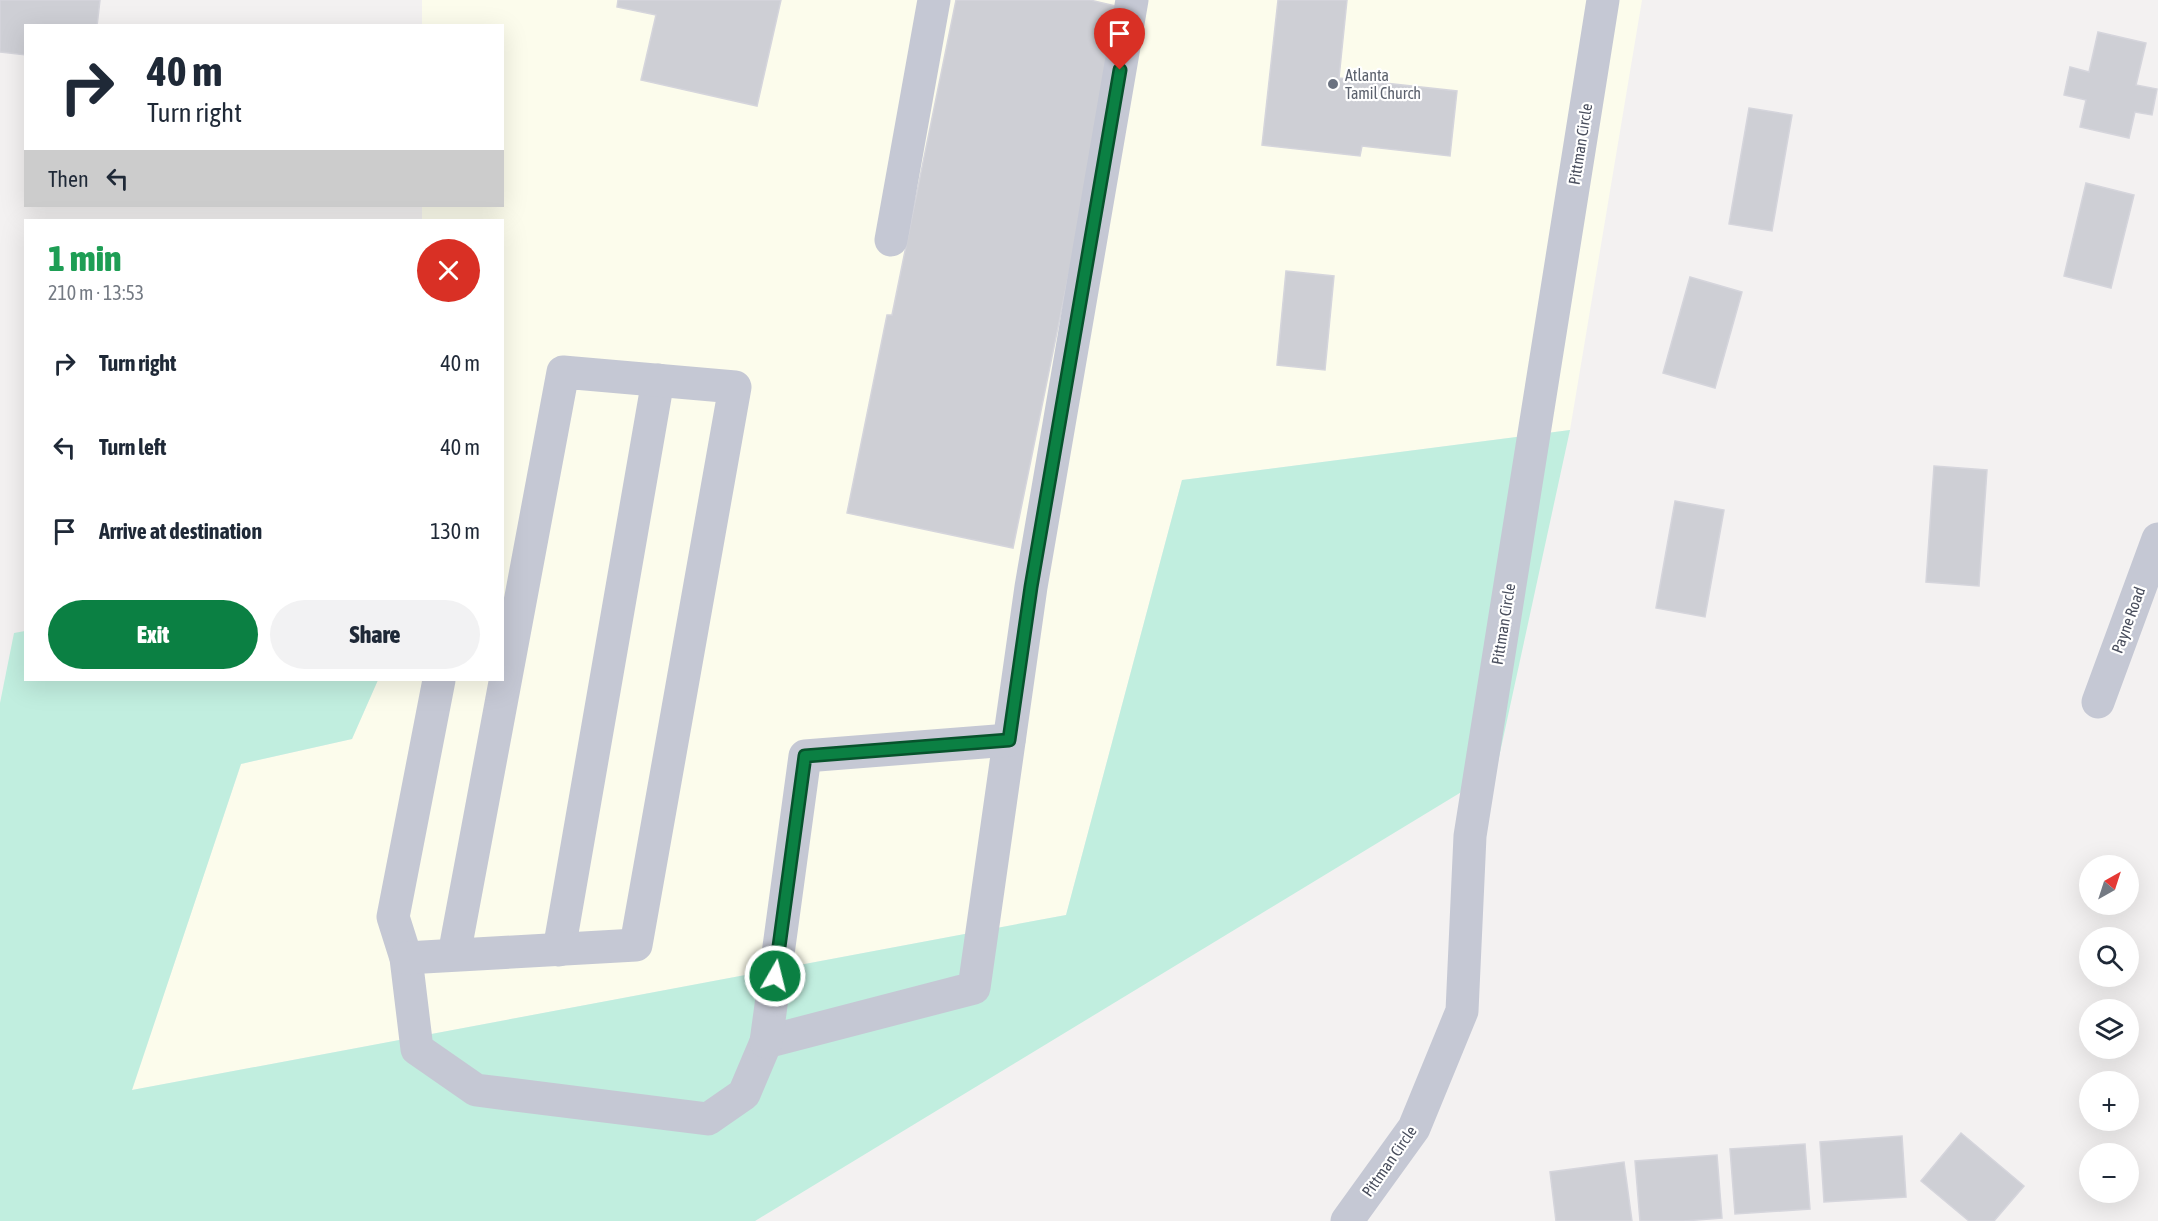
<!DOCTYPE html>
<html lang="en">
<head>
<meta charset="utf-8">
<style>
	body { margin:0; font-family:"Asap Condensed",sans-serif; background:#f2f2f3; color:#1f2937; height:100vh; display:flex; flex-direction:column; font-size:22px; white-space:nowrap }
	* { box-sizing:border-box; margin:0 }
	p { font-size:20px; color:#747a83 }
	.icon { flex:none; width:33px; height:33px; fill:none; stroke:currentColor; stroke-width:2; stroke-linecap:round; stroke-linejoin:round }
	.map { position:relative; flex:1; overflow:hidden }
	.drawer { position:absolute; left:24px; top:219px; width:480px; height:462px; display:flex; flex-direction:column; background:#fff; border-radius:0px; box-shadow:0 6px 24px #0002 }
	.drawer>* { flex:none }
	.banner { position:absolute; left:24px; top:24px; width:480px; height:183px; border-radius:0px; box-shadow:0 6px 24px #0002; background:#fff; color:#1f2937; overflow:hidden }
	.needle { width:39px; rotate:39deg }
	.fabs { position:absolute; left:2079px; top:855px; display:grid; gap:12px }
	.fabs a { display:grid; place-items:center; width:60px; height:60px; border-radius:50%; background:#fff; box-shadow:0 6px 24px #0002; font-size:30px }
	.pin { position:absolute; display:grid; place-items:center; width:51px; height:51px; color:#fff; margin:-62px -26px; border-radius:50% 50% 50% 0; rotate:-45deg; box-shadow:0 0 6px #0007 }
	.pin .icon { rotate:45deg }
	.me { position:absolute; width:66px; margin:-33px; rotate:8deg; stroke-linejoin:round; filter:drop-shadow(0 0 4px #0008) }
	.turn { display:flex; align-items:center; gap:21px; height:126px; padding:0 24px; font-size:27px }
	.turn .icon { width:78px; height:78px; stroke-width:2.5 }
	.turn b { display:block; font-size:42px; line-height:51px }
	.then { display:flex; align-items:center; height:57px; padding:0 24px; background:#0003; gap:12px; font-size:22px }
	.round { display:grid; place-items:center; flex:none; width:63px; height:63px; border-radius:32px; background:#f2f2f3 }
	.overview { display:flex; align-items:center; justify-content:space-between; height:102px; padding:0 24px }
	h1 { font-size:36px; font-weight:800; line-height:45px; color:#1e9e55 }
	.cta { display:flex; gap:12px; margin-top:auto; padding:12px 24px }
	.cta a { flex:1; height:69px; border-radius:36px; background:#0b8043; color:#fff; font-size:24px; font-weight:800; line-height:69px; text-align:center }
	.cta a+a { background:#f2f2f3; color:#1f2937 }
	ul { padding:0; list-style:none }
	li { display:flex; align-items:center; gap:18px; height:84px; padding:0 24px }
	li div { flex:1 }
	li b { display:block; font-size:22px }
	li em { font-style:normal }
	.map>svg:first-child { display:block }
	.commercial { fill:#fcfcec }
	.green { fill:#c1eedf }
	.building { fill:#cecfd5; stroke:#d5d5dc; stroke-width:1.5 }
	.lines { fill:none; stroke-linecap:round; stroke-linejoin:round }
	.minor { stroke:#c5c8d4; stroke-width:33 }
	.route-casing { stroke:#07532c; stroke-width:15 }
	.route { stroke:#0b8043; stroke-width:10 }
	.worship-dot { fill:#6b7280; stroke:#fff; stroke-width:2 }
	.labels { text-anchor:middle; stroke-width:4.5; stroke-linejoin:round; paint-order:stroke }
	.worship-label { font-size:16px; fill:#5b616d; stroke:#fff; text-anchor:start }
	.street-label { font-size:16px; fill:#494e5d; stroke:#fff }
</style>
</head>
<body>
<div class="map">
<svg width="2158" height="1221" viewBox="0 0 2158 1221">
	<rect width="100%" height="100%" fill="#f3f1f1"/>
	<polygon class="commercial" points="422,0 1642,0 1570,430 1182,480 1066,915 132,1090 241,764 352,739 378,680 502,680 502,220 422,220 422,206 502,206 502,26 422,25"/>
	<polygon class="green" points="1570,430 1496,771 755,1221 0,1221 0,703 14,633 25,631 26,680 378,680 352,739 241,764 132,1090 1066,915 1182,480"/>
	<g class="building">
		<polygon points="0,0 100,0 97,26 26,26 26,55 0,52"/>
		<polygon points="618,0 781,0 757,106 641,80 656,15 617,7"/>
		<polygon points="956,0 1090,0 1120,7 1117,38 1013,548 847,513 887,315 892,315"/>
		<polygon points="1278,0 1347,0 1339,78 1457,91 1450,156 1362,146 1360,156 1262,145"/>
		<polygon points="2098,32 2146,43 2136,85 2157,89 2152,115 2135,112 2129,138 2080,127 2086,100 2064,95 2070,67 2089,72"/>
		<polygon points="1749,108 1792,115 1772,231 1729,224"/>
		<polygon points="2086,183 2134,195 2111,288 2064,276"/>
		<polygon points="1286,271 1334,276 1325,370 1277,365"/>
		<polygon points="1690,277 1742,292 1715,388 1663,373"/>
		<polygon points="1934,466 1987,470 1979,586 1926,582"/>
		<polygon points="1675,501 1724,510 1705,617 1656,608"/>
		<polygon points="1961,1133 2024,1186 1994,1221 1969,1221 1921,1181"/>
		<polygon points="1902,1136 1906,1197 1824,1202 1820,1142"/>
		<polygon points="1805,1144 1810,1209 1735,1214 1730,1149"/>
		<polygon points="1717,1155 1722,1218 1684,1221 1640,1221 1635,1161"/>
		<polygon points="1624,1162 1632,1221 1556,1221 1550,1172"/>
	</g>
	<g class="lines">
		<g class="minor">
			<polyline points="891,240 934,0"/>
			<polyline points="439,680 393,917 406,958 417,1049 476,1090 708,1119 744,1094 766,1042 974,988 1031,587 1132,0"/>
			<polyline points="2098,702 2158,539"/>
			<polyline points="559,950 658,380"/>
			<polyline points="406,958 636,945 735,387 563,372 454,955"/>
			<polyline points="766,1042 805,756 1009,740"/>
			<polyline points="1347,1221 1414,1128 1462,1011 1470,836 1603,0"/>
		</g>
	</g>
	<g class="lines">
		<g class="route-casing">
			<polyline id="route" points="775,976 805,756 1009,740 1031,587 1120,70"/>
		</g>
		<use href="#route" class="route"/>
	</g>
	<circle class="worship-dot" cx="1333" cy="84" r="6"/>
	<g class="labels">
		<g class="worship-label">
			<text x="1345" y="81">Atlanta<tspan x="1345" dy="18">Tamil Church</tspan></text>
		</g>
		<g class="street-label">
			<text transform="translate(1580 144) rotate(-81)" y="6">Pittman Circle</text>
			<text transform="translate(2128 620) rotate(-70)" y="6">Payne Road</text>
			<text transform="translate(1503 624) rotate(-81)" y="6">Pittman Circle</text>
			<text transform="translate(1389 1161) rotate(-55)" y="6">Pittman Circle</text>
		</g>
	</g>
</svg>
<div class="fabs">
<a><svg class="needle" viewBox="-14 -14 28 28"><path d="M0-13l5 13h-10z" fill="#e53935"/><path d="M0 13l5-13h-10z" fill="#747a83"/></svg></a>
<a><svg class="icon" aria-label="search" viewBox="0 0 24 24"><circle cx="10" cy="10" r="6"/><path d="M15 15l6 6"/></svg></a>
<a><svg class="icon" aria-label="layers" viewBox="0 0 24 24"><path d="M12 4l9 5-9 5-9-5zM3 14l9 5 9-5"/></svg></a>
<a>+</a>
<a>−</a>
</div>
<div class="pin" style="left:1120px;top:70px;background:#d93025"><svg class="icon" aria-label="arrive" viewBox="0 0 24 24"><path d="M6 21V4h12l-3 4 3 4H6"/></svg></div>
<svg class="me" style="left:775px;top:976px" viewBox="-20 -20 40 40"><circle r="17" fill="#0b8043" stroke="#fff" stroke-width="3"/><path d="M0-11L8 9 0 5-8 9z" fill="#fff"/></svg>
<div class="banner">
<div class="turn"><svg class="icon" aria-label="right" viewBox="0 0 24 24"><path d="M7 20v-9h11M14 6l5 5-5 5"/></svg><div><b>40 m</b>Turn right</div></div>
<div class="then">Then<svg class="icon" aria-label="left" viewBox="0 0 24 24"><path d="M17 20v-9H6M10 6l-5 5 5 5"/></svg></div>
</div>
<section class="drawer">
<div class="overview"><div><h1>1 min</h1><p>210 m · 13:53</p></div><a class="round" style="background:#d93025;color:#fff"><svg class="icon" aria-label="close" viewBox="0 0 24 24"><path d="M6 6l12 12M18 6L6 18"/></svg></a></div>
<ul>
<li><svg class="icon" aria-label="right" viewBox="0 0 24 24"><path d="M7 20v-9h11M14 6l5 5-5 5"/></svg><div><b>Turn right</b></div><em>40 m</em></li>
<li><svg class="icon" aria-label="left" viewBox="0 0 24 24"><path d="M17 20v-9H6M10 6l-5 5 5 5"/></svg><div><b>Turn left</b></div><em>40 m</em></li>
<li><svg class="icon" aria-label="arrive" viewBox="0 0 24 24"><path d="M6 21V4h12l-3 4 3 4H6"/></svg><div><b>Arrive at destination</b></div><em>130 m</em></li>
</ul>
<div class="cta"><a>Exit</a><a>Share</a></div>
</section>
</div>
</body>
</html>
